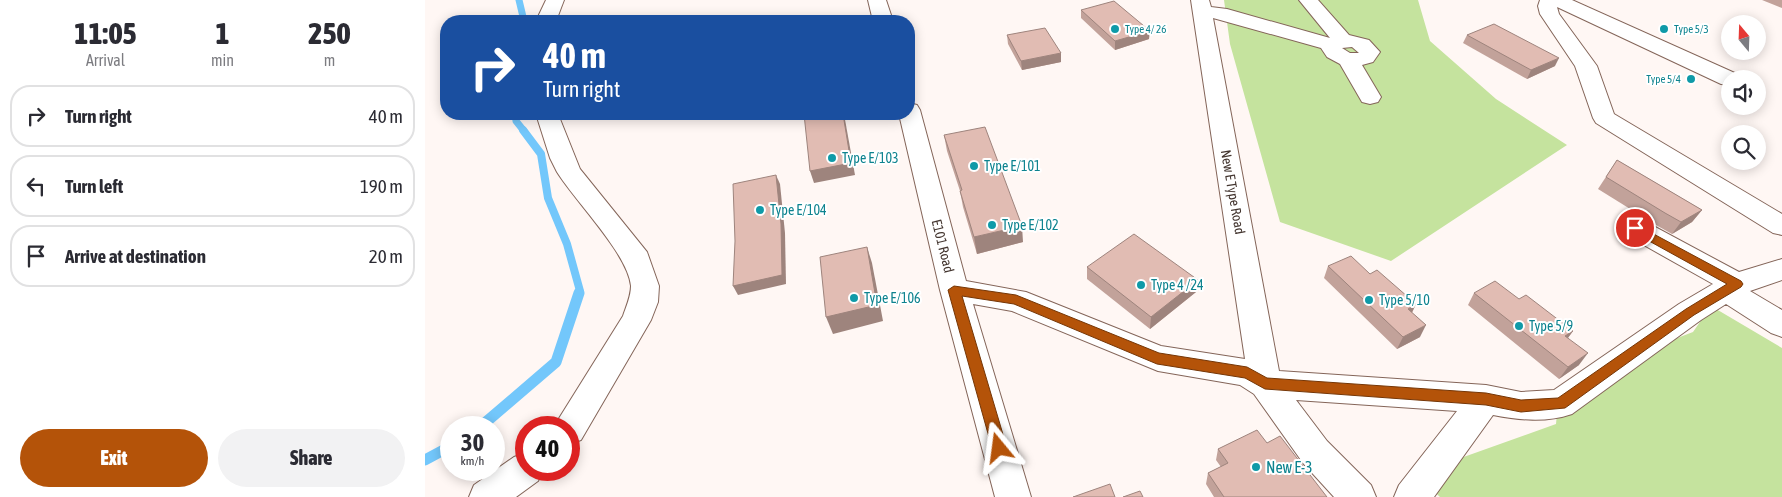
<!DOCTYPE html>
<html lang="en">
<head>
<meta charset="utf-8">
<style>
	body { margin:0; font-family:"Asap Condensed",sans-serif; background:#f2f2f3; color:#2b2b33; height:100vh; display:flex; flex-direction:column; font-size:19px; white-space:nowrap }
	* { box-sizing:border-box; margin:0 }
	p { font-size:16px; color:#7c7c81 }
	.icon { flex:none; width:28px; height:28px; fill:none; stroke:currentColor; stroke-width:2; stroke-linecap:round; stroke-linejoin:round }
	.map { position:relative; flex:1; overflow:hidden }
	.side { display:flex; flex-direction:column; background:#fff; width:425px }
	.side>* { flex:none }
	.banner { position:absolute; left:15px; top:15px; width:475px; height:105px; border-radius:20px; box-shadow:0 2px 12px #0003; background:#1a4fa0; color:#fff; overflow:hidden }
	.needle { width:32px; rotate:341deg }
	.buttons { position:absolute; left:1296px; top:15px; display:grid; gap:10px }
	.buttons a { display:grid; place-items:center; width:45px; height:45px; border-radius:50%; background:#fff; box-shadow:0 2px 12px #0003; font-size:25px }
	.speed { position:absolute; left:15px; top:416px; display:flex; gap:10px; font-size:25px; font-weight:700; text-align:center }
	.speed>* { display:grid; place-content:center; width:65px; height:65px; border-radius:50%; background:#fff; box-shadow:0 2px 12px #0003; line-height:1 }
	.speed small { font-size:12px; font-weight:400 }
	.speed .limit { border:8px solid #d22; background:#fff; color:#111 }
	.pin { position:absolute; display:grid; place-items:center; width:42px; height:42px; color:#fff; margin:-21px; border:2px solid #fff; border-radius:50%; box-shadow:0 1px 5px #0007 }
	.me { position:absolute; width:55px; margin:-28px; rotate:344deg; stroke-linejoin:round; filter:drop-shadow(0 0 4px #0008) }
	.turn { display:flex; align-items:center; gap:18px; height:105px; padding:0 20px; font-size:22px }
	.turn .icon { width:65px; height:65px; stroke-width:2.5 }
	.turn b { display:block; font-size:35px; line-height:42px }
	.eta { display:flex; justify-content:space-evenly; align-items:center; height:85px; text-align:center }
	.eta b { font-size:30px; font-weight:800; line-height:35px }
	.cta { display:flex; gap:10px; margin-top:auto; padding:10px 20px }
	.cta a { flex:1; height:58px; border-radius:30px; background:#b45309; color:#fff; font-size:20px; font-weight:800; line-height:58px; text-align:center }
	.cta a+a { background:#f2f2f3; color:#2b2b33 }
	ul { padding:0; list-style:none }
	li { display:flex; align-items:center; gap:15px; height:62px; margin:0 10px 8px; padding:0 10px; border:2px solid #e1e1e2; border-radius:20px }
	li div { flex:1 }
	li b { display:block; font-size:19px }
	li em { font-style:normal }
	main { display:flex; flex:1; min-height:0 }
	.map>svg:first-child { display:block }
	.green { fill:#c5e39e }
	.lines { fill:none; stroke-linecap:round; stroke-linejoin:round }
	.stream-far2 { stroke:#73c7fb; stroke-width:7 }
	.stream-far1 { stroke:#73c7fb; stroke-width:8 }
	.stream { stroke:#73c7fb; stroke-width:11 }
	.minor-casing { stroke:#846559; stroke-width:2 }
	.minor { fill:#fff; fill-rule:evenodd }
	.wall { fill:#c2a29a }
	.shaded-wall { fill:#9e847d }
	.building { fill:#e1bcb3; stroke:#9e847d }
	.route { fill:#b45309; stroke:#753606 }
	.culture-dot { fill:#0f9aa8; stroke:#fff; stroke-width:2 }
	.labels { text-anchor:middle; stroke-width:4; stroke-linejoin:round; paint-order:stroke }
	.far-culture-label { font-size:11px; fill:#0d838f; stroke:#fff; text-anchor:start }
	.culture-label { font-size:14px; fill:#0d838f; stroke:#fff; text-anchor:start }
	.street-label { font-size:14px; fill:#443630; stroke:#fff }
	.near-culture-label { font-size:16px; fill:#0d838f; stroke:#fff; text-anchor:start }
</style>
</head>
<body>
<main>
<section class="side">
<div class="eta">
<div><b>11:05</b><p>Arrival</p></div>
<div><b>1</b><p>min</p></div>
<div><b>250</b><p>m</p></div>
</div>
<ul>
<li><svg class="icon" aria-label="right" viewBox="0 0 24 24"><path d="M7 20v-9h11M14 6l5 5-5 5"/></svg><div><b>Turn right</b></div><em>40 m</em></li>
<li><svg class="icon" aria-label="left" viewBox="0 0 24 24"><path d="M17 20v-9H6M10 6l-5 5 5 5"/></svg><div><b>Turn left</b></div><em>190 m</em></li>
<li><svg class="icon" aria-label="arrive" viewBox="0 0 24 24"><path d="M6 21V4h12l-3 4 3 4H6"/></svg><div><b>Arrive at destination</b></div><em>20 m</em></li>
</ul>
<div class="cta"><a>Exit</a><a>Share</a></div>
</section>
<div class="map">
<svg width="1357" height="497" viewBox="0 0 1357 497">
	<rect width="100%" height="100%" fill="#fff7f4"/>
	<g class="green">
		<polygon points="799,0 993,0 1005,41 1071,99 1142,145 966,261 855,222 805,44"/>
		<polygon points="1286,306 1357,348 1357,497 1015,497 991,474 1131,424 1133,403 1200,358 1268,332"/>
	</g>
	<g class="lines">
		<g class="stream-far2">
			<polyline points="94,0 99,21"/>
			<polyline points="90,114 91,121 99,131"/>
		</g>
		<polyline class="stream-far1" points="98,130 116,154 123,198 142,244 155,291 154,294"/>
		<g class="stream">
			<polyline points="54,428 131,362 154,293"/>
			<polyline points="0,460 26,446"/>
		</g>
		<g class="minor-casing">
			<g id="minor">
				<polygon points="121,0 139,0 131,21 111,21"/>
				<polygon points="443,0 461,0 468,21 448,21"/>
				<path d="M766 0H784L786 7 802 9 905 38 874 0H893L924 35 944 40 955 52 948 62 937 65 956 97 953 102 945 104 937 102 915 64 902 57 896 48 788 18 854 371 1061 385 1096 392 1129 390 1254 304 1288 284 1201 235 1197 228 1201 221 1210 219 1219 221 1314 272 1357 259V280L1325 291 1357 310V337L1346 333 1301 304 1276 320 1147 414C1121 423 1094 420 1068 415L1009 497H969L974 485 1032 411 871 400 902 441 946 485 951 497H909L878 463 829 394 815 385 733 371 587 311 548 304 606 497H570L515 290 474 114H484V103L492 105 495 110 541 281 601 292 736 346 820 359ZM927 47 934 53H925L917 48Z"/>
				<polygon points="1115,0 1147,0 1312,74 1315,79 1305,79 1305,85 1296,84 1132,7 1134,14 1172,66 1189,114 1357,214 1357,235 1348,233 1171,123 1168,118 1150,66 1115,14 1113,6"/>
				<path d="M111 114H133L155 169 222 252 234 286 233 302 226 320 156 440 144 444V428H128L198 316C201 307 206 296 206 286 203 254 150 201 132 172L125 158Z"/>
				<polygon points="101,453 101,470 118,470 113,481 91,497 44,497 49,485 89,457"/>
			</g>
		</g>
		<use href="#minor" class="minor"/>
	</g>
	<g class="wall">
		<polygon points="1337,0 1357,0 1357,8"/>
		<polygon points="656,10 724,39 690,50 656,18"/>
		<polygon points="582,35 636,53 636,62 597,70 583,44"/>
		<polygon points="1042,35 1130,66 1102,79 1038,43"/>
		<polygon points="519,135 598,242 552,254 538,207 535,191 522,151"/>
		<polygon points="1192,160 1277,210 1267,222 1247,234 1231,225 1173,189"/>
		<polygon points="903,266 945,274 991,304 987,313 995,337 972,349 899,278"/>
		<polygon points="662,267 773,280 771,292 725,329 662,279"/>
		<polygon points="1049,293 1094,299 1148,331 1143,338 1154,365 1134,379 1043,305"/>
		<polygon points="842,443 902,497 789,497 781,484 783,473 796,467 791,460 793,449"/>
	</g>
	<g class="shaded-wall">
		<polygon points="725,31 724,39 690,50 690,41"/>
		<polygon points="636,53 636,62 597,70 596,61"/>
		<polygon points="1134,58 1130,66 1102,79 1106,70"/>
		<polygon points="418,114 419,114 430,175 389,183 385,171"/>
		<polygon points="351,175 355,184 360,233 361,284 313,295 308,286"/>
		<polygon points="1277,210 1267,222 1247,234 1256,222"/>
		<polygon points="597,226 598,242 552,254 549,237"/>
		<polygon points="442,247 447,263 458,321 408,334 401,317"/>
		<polygon points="773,280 771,292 725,329 726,317"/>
		<polygon points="991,304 985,316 983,309"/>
		<polygon points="1001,325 995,337 972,349 978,337"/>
		<polygon points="1148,331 1139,343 1140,336"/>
		<polygon points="1163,353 1154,365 1134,379 1143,367"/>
	</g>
	<g class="building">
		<polygon points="689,1 725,31 690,41 656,10"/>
		<polygon points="1069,24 1134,58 1106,70 1042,35"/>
		<polygon points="620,28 636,53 596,61 582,35"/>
		<polygon points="379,114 418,114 426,163 385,171"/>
		<polygon points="560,127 597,226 549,237 535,191 537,190 519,135"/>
		<polygon points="1192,160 1277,210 1256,222 1240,213 1181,177"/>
		<polygon points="351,175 356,224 357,275 308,286 310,241 308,184"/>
		<polygon points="709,234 773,280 726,317 662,267"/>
		<polygon points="442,247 452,305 401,317 395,257"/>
		<polygon points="926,256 945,274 952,270 991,304 983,309 1001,325 978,337 903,266"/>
		<polygon points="1070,281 1094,299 1101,295 1148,331 1140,336 1163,353 1143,367 1049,293"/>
		<polygon points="832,430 842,443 855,436 902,497 799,497 783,473 803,463 793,449"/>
		<polygon points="685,484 690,497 648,497"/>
		<polygon points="715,491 718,497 698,497"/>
	</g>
	<polygon class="route" points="1210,224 1316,281 1318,284 1316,287 1269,315 1140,408 1096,412 1061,405 840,389 820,378 732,364 589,304 537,296 582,448 580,453 574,455 569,453 567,448 523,290 529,286 591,295 734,353 822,367 842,378 1061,393 1096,400 1133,398 1261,309 1302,284 1206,231 1205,228"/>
	<g class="culture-dot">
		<circle cx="690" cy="29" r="5"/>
		<circle cx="1239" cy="29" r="5"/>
		<circle cx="1266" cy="79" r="5"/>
		<circle cx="407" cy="158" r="5"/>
		<circle cx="549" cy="166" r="5"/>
		<circle cx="335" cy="210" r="5"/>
		<circle cx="567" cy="225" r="5"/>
		<circle cx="716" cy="285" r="5"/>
		<circle cx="429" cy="298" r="5"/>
		<circle cx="944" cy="300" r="5"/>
		<circle cx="1094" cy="326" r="5"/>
		<circle cx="831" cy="467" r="5"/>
	</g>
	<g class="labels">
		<g class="far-culture-label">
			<text x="700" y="33">Type 4/ 26</text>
			<text x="1249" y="33">Type 5/3</text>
			<text x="1256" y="83" text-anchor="end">Type 5/4</text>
		</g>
		<g class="culture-label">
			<text x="417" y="163">Type E/103</text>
			<text x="559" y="171">Type E/101</text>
			<text x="345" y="215">Type E/104</text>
			<text x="577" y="230">Type E/102</text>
			<text x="726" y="290">Type 4 /24</text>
			<text x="439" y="303">Type E/106</text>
			<text x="954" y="305">Type 5/10</text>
			<text x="1104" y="331">Type 5/9</text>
		</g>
		<g class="street-label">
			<text transform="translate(808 192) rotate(80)" y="5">New E Type Road</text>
			<text transform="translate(518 246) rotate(76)" y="5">E101 Road</text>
		</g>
		<g class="near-culture-label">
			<text x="841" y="473">New E-3</text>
		</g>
	</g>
</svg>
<div class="buttons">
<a><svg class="needle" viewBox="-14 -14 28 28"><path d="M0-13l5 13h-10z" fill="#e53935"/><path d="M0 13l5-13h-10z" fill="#7c7c81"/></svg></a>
<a><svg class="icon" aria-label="sound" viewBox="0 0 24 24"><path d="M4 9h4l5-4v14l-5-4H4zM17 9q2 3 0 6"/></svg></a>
<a><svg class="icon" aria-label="search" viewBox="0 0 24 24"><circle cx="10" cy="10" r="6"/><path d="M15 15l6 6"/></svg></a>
</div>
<div class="speed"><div>30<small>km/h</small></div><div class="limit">40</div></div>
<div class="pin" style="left:1210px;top:228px;background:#d93025"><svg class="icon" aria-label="arrive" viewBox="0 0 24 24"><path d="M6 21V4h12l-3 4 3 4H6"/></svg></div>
<svg class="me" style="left:574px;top:448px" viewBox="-20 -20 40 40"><path d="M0-17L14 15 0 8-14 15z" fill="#b45309" stroke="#fff" stroke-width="4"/></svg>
<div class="banner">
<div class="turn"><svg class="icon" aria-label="right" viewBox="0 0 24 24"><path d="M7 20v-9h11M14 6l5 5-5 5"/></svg><div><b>40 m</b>Turn right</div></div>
</div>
</div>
</main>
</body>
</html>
